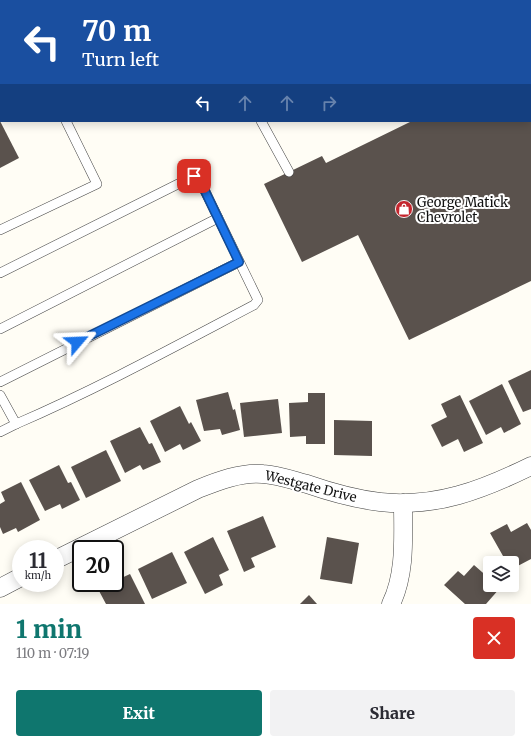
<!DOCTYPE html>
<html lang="en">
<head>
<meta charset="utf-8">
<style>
	body { margin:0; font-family:Merriweather,serif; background:#f2f2f3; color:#2b2b33; height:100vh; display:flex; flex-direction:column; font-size:15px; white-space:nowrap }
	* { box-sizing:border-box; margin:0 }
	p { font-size:13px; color:#7c7c81 }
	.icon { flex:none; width:22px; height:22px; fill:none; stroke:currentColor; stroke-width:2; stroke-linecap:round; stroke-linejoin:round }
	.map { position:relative; height:604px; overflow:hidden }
	.drawer { display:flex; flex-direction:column; background:#fff; flex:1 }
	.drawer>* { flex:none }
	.guide { position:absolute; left:0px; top:0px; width:531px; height:122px; box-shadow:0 2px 10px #0003; background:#1a4fa0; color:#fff; overflow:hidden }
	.fabs { position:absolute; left:483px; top:556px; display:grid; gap:8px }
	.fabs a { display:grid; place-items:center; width:36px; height:36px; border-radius:4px; background:#fff; box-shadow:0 2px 10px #0003; font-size:20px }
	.speed { position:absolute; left:12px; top:540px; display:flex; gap:8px; font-size:20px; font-weight:700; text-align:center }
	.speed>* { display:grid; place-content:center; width:52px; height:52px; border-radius:50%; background:#fff; box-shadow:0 2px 10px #0003; line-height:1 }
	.speed small { font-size:10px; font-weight:400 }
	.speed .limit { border:2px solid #111; border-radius:6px; background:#fff; color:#111 }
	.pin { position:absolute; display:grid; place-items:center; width:34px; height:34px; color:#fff; margin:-17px; border-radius:8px; box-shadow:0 2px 6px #0006 }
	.me { position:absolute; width:44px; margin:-22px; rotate:64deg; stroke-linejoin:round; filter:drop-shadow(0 0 3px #0008) }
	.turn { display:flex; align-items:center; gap:14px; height:84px; padding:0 16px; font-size:18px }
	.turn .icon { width:52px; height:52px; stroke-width:2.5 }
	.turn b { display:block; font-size:28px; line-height:34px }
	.lanes { display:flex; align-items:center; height:38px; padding:0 16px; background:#0003; justify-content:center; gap:20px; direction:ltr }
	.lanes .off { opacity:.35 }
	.round { display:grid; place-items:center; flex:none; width:42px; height:42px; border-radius:4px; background:#f2f2f3 }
	.head { display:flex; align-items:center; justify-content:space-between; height:68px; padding:0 16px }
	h1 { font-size:24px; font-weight:800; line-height:30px; color:#0f766e }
	.action { display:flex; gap:8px; margin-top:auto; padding:8px 16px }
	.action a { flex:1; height:46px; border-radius:4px; background:#0f766e; color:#fff; font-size:16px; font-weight:800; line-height:46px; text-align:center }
	.action a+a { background:#f2f2f3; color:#2b2b33 }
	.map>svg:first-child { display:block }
	.building { fill:#5a524d }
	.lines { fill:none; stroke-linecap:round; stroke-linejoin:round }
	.lane-casing { stroke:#444; stroke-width:10 }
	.street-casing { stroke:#444; stroke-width:19 }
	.primary-casing { stroke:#222; stroke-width:23 }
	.lane { stroke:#fff; stroke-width:9 }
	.street { stroke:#fff; stroke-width:18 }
	.primary { stroke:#f9d66b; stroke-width:22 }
	.route-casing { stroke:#114b97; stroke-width:10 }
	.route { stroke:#1a73e8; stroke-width:7 }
	.labels { text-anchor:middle; stroke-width:4; stroke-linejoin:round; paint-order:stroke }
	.poi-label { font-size:13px; fill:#111; stroke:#fff; text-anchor:start }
	.street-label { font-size:13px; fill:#111; stroke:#fff }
</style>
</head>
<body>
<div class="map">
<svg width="531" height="604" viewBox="0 0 531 604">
	<rect width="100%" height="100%" fill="#fffdf5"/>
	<g class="building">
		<polygon points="0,121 19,158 0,168"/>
		<polygon points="412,121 531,121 531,281 409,340 358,235 302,262 264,184 322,156 326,163"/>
		<polygon points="531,370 531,409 523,412 508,381"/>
		<polygon points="502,384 521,424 504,433 501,427 486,435 469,401"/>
		<polygon points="228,392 233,410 235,409 240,430 222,435 220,429 204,431 196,400"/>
		<polygon points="308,393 325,393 325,444 306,444 306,436 290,437 289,403 308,402"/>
		<polygon points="460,395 483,443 464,452 458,439 442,447 431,425 447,417 441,404"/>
		<polygon points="278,399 282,433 244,437 240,403"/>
		<polygon points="180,406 189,424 191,422 201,441 183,450 180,444 165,452 150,421"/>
		<polygon points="334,420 372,421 372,456 334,455"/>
		<polygon points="140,427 149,444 152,443 161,462 143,470 140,465 125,473 110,441"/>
		<polygon points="106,450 121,481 86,498 71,467"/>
		<polygon points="59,465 68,483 71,482 80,500 62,509 60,504 45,511 29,480"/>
		<polygon points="21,482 40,520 18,532 16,528 3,534 0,527 0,504 5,501 1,492"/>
		<polygon points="263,516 276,547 251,558 255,567 244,572 227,531"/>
		<polygon points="527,523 531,530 531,559 512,569 512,563 507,563 490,533 507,524 511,532"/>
		<polygon points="213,537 229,570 219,575 223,585 205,594 184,552"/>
		<polygon points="327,537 359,543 352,584 320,579"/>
		<polygon points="172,552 187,583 152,599 138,569"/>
		<polygon points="474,565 490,579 490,585 497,585 500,588 486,604 465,604 444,585 458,571 464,576"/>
		<polygon points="130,574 145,604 106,604 98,589 111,583 115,583 115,581"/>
		<polygon points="309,595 317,604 300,604"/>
	</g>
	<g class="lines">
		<g class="lane-casing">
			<g id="lane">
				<polyline points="12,0 13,1"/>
				<polyline points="101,1 103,0"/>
				<polyline points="477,1 479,0"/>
				<polyline points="0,59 1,59"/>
				<polyline points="261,121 289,172"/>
				<polyline points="0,230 97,184 66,121"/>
				<path d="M0 273 194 176 204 189 258 300 254 305C176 346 97 389 16 424"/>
				<polyline points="0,329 218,218"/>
				<polyline points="0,382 239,262"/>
				<polyline points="0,395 16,424 0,432"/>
			</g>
		</g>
		<g class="street-casing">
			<g id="street">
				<path d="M55 560 198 489C218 481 241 472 263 474 278 475 292 480 307 484 330 492 355 499 380 502 436 508 482 490 531 466"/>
				<polyline points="0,588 21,577"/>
				<path d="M391 604C406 573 403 537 403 503"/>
			</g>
		</g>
		<g class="primary-casing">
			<polyline id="primary" points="0,1 1,0"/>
		</g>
		<use href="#lane" class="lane"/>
		<use href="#street" class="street"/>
		<use href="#primary" class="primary"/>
	</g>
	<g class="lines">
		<g class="route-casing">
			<polyline id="route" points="77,342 239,262 204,189 194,176"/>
		</g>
		<use href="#route" class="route"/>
	</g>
	<defs>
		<g id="shop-disc" transform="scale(0.9)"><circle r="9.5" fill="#c4262e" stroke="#fff"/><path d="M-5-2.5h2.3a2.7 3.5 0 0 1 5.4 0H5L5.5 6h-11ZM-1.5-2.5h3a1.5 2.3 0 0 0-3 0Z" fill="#fff"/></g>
	</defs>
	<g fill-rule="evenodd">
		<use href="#shop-disc" x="404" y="209"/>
	</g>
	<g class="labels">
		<g class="poi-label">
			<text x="417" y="207">George Matick<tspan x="417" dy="15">Chevrolet</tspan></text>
		</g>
		<g class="street-label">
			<text transform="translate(311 486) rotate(14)" y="5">Westgate Drive</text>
		</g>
	</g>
</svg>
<div class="fabs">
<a><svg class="icon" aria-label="layers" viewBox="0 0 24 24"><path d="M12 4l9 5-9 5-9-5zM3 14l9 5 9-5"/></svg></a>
</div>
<div class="speed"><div>11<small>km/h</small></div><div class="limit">20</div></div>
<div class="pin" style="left:194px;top:176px;background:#d93025"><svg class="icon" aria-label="arrive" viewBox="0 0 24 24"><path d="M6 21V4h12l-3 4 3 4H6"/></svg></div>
<svg class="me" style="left:77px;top:342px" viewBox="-20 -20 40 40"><path d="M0-17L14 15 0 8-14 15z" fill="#1a73e8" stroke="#fff" stroke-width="4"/></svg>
<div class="guide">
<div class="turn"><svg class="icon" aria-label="left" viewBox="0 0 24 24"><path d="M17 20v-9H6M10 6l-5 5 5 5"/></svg><div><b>70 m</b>Turn left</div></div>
<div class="lanes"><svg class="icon" aria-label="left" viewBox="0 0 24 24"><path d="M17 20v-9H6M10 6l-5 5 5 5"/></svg><svg class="icon off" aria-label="ahead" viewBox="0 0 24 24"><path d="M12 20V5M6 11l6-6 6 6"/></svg><svg class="icon off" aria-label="ahead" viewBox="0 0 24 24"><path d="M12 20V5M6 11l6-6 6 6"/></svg><svg class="icon off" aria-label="right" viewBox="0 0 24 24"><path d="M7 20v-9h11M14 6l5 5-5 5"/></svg></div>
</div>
</div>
<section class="drawer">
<div class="head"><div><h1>1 min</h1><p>110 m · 07:19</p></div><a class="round" style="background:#d93025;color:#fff"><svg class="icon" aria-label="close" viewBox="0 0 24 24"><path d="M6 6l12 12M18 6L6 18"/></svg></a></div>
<div class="action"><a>Exit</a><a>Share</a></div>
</section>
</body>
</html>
